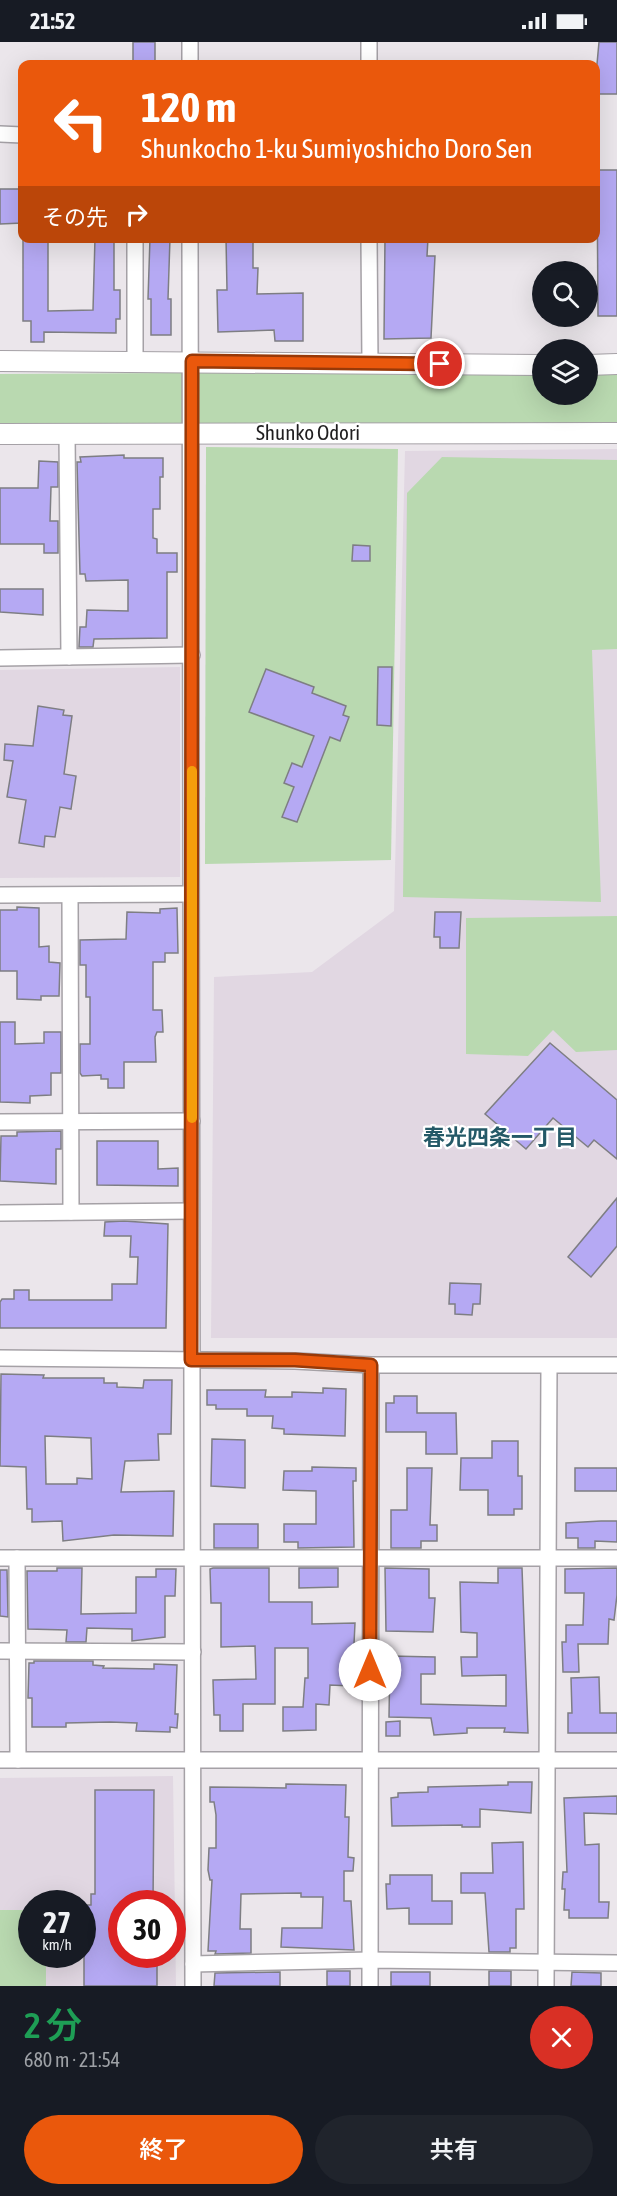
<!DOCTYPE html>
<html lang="ja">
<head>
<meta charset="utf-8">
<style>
	body { margin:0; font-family:"Asap Condensed","Noto Sans JP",sans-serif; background:#20242c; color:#f1f3f6; height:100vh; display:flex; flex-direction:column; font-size:22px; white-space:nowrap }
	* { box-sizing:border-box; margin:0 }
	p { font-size:20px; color:#9ea1a6 }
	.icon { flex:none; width:33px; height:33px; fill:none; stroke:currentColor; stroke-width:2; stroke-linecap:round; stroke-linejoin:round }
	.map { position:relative; height:1944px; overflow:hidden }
	.panel { display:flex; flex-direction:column; background:#171b24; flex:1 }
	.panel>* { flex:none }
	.top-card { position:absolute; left:18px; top:18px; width:582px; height:183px; border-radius:12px; box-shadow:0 6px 24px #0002; background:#ea580c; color:#fff; overflow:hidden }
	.tools { position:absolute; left:532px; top:219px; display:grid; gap:12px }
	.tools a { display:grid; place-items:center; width:66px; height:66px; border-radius:50%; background:#171b24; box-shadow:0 6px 24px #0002; font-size:30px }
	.speed { position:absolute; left:18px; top:1848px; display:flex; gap:12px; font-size:30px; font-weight:700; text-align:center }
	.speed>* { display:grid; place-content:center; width:78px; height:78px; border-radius:50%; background:#171b24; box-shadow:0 6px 24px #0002; line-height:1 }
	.speed small { font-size:15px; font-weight:400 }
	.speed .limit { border:9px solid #d22; background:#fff; color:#111 }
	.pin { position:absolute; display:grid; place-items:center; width:51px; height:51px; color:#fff; margin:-26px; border:3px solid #fff; border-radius:50%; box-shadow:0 2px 6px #0007 }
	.me { position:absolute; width:66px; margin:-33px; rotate:0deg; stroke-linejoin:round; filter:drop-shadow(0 0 4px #0008) }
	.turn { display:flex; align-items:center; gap:21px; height:126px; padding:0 24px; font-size:27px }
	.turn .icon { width:78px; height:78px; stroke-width:2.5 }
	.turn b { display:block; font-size:42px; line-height:51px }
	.then { display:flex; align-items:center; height:57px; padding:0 24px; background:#0003; gap:12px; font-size:22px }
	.round { display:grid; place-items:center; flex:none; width:63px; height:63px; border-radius:32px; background:#20242c }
	.overview { display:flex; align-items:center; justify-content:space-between; height:102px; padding:0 24px }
	h1 { font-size:36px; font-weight:600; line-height:45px; color:#1e9e55 }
	.action { display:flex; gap:12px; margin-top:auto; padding:12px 24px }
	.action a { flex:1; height:69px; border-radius:36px; background:#ea580c; color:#fff; font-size:24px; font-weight:600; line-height:69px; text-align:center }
	.action a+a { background:#20242c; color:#f1f3f6 }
	.status { display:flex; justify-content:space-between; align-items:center; height:42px; padding:0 30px; background:#171b24; direction:ltr }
	.status svg { height:16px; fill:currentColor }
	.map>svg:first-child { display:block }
	.built { fill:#e1d7e2; fill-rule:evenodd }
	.green { fill:#b9d9b0 }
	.building { fill:#b5a9f3; stroke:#7e7e83; stroke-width:1.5; fill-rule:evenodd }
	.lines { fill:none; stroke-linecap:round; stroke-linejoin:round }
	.minor-casing { stroke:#a5a1a6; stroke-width:18 }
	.tertiary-casing { stroke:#a5a1a6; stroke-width:22 }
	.minor { stroke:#fff; stroke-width:15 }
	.tertiary { stroke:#fff; stroke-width:20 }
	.route-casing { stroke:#983908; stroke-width:15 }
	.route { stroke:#ea580c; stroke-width:10 }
	.slow { stroke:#f59e0b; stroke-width:10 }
	.labels { text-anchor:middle; stroke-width:4.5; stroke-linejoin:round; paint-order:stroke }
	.street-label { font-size:21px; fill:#1f1e1f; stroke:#fff }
	.neighbourhood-label { font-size:22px; font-weight:bold; fill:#245967; stroke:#fff }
</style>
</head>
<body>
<div class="status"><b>21:52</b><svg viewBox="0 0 49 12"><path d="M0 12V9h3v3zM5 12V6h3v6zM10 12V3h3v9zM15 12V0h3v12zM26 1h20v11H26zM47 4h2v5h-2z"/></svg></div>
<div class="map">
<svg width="617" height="1944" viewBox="0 0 617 1944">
	<rect width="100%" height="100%" fill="#ebe6eb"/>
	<g class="built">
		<polygon points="617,407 617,1296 211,1296 214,935 312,930 394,869 405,409"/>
		<polygon points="180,625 180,835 0,836 0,628"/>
		<path d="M173 1734 176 1944H0V1736ZM32 1862H82V1912H32ZM122 1862H172V1912H122Z"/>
	</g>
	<g class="green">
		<polygon points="543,329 543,352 588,352 588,329 617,329 617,383 0,384 0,332"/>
		<polygon points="206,405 398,407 391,818 205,822"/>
		<polygon points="442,415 617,418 617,607 592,608 601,860 403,855 407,451"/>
		<polygon points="617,874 617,1008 576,1010 553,988 528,1014 466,1012 466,876"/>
		<polygon points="0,1868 31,1868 32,1912 46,1913 46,1944 0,1944"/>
	</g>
	<g class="building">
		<rect x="133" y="0" width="22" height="22"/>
		<polygon points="599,0 617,0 617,52 599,52 599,33 596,33"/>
		<polygon points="597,128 617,128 617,274 598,274"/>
		<polygon points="0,147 22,147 22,181 0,182"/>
		<polygon points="23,196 48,196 48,269 93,268 95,196 114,196 114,248 120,248 120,277 116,277 116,291 44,290 44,300 31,300 31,279 23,279"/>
		<polygon points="150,196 170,196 168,257 171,257 171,293 151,293 151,257 148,257"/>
		<polygon points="226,196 253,196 253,226 258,226 257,252 303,251 303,299 275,299 274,288 218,290 217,248 227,248"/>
		<polygon points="385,196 428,196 427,214 435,214 431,296 384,297"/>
		<polygon points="124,413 124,416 163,416 163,435 160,435 160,467 153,467 153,496 157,497 157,511 177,511 177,530 167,530 167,596 94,597 93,605 79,605 80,585 86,585 87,568 128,569 128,538 86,539 85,532 80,532 77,420 81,420 80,415"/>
		<polygon points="39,419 58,420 58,445 51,445 50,479 58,479 58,511 44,511 44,502 0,502 0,446 38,446"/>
		<polygon points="353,503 370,504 370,519 352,519"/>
		<polygon points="0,547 43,547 43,573 0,570"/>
		<polygon points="378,625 392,625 391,684 377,683"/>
		<polygon points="266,627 314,645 312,651 346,664 343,673 349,675 340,699 330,695 297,780 282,775 294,745 284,741 292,721 302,725 314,694 249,670"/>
		<polygon points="38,664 64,668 63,673 72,674 64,732 76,734 71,767 60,765 55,795 45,794 44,805 19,801 26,758 7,755 13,719 4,718 5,702 33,704"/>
		<polygon points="17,865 39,866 39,905 49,904 49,920 60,921 59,954 41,954 41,958 17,957 17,929 0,929 0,868 17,868"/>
		<polygon points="177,866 178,911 165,911 165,920 153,920 153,968 162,968 163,990 157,990 155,995 156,1020 124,1020 124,1046 108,1046 108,1037 101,1037 101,1033 82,1034 80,1031 80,1002 90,1002 90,955 86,955 86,923 80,923 80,898 126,897 127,870 160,871 160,867"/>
		<polygon points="435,870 461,870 459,906 440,906 440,895 434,895"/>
		<polygon points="0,980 15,980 15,1002 44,1001 44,990 61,990 61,1031 51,1031 51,1053 30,1054 30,1061 0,1060"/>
		<polygon points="550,1001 617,1058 617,1117 594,1098 588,1105 553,1076 526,1107 485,1072"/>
		<polygon points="61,1089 61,1107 56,1107 56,1142 0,1139 1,1094 17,1094 17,1090"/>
		<polygon points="97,1099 158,1099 158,1127 178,1126 178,1144 97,1143"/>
		<polygon points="617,1156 617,1204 591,1235 568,1215"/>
		<polygon points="124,1179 168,1182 166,1286 0,1286 0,1260 2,1257 14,1257 14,1248 29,1248 29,1258 112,1258 112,1242 137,1242 138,1215 130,1215 131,1194 104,1194 105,1180"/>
		<polygon points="450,1241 481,1242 480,1262 473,1262 472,1273 455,1272 455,1262 449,1262"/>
		<path d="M1 1332 44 1333 43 1336H104V1341H117V1345L143 1346 144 1338H172L171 1392H158L159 1418 125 1419 121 1450 174 1449 173 1494 114 1493 63 1499 62 1479 32 1480V1467H27L26 1425 0 1424ZM45 1394 91 1396 92 1437 77 1436V1442H46Z"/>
		<polygon points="323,1346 346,1347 345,1394 284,1392 284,1387 272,1386 273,1374 247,1374 247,1367 216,1367 216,1363 207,1363 207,1348 266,1348 265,1355 292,1355 292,1350 323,1351"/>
		<polygon points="394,1354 417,1354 417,1371 456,1371 457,1412 426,1412 426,1390 386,1390 386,1361 394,1361"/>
		<polygon points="212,1397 245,1398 245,1446 211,1444"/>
		<polygon points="492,1399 518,1399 518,1434 522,1434 522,1467 514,1467 514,1473 488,1473 488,1448 460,1448 461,1416 492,1416"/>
		<polygon points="312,1425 356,1426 356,1439 353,1439 354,1505 298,1506 298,1500 284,1500 284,1482 316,1482 316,1449 283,1448 284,1429 312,1429"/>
		<polygon points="407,1426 432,1426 430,1483 437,1483 437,1499 421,1499 421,1506 391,1506 391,1468 407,1468"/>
		<rect x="575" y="1426" width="42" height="23"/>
		<polygon points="601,1479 617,1479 617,1500 595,1499 595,1506 578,1506 578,1496 566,1496 566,1481"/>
		<rect x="214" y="1482" width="44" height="24"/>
		<polygon points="57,1526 82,1526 81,1572 136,1571 136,1535 156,1535 156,1527 176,1527 175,1554 165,1554 165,1595 132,1599 132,1587 87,1586 86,1600 66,1600 67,1588 28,1587 27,1529 57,1529"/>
		<polygon points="213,1526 269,1526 269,1560 312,1560 312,1582 355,1581 352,1644 330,1643 329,1663 316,1662 316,1688 283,1689 283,1665 303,1665 305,1636 308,1636 308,1606 275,1606 275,1662 243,1662 243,1689 220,1689 220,1673 214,1673 213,1638 256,1637 255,1604 221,1605 221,1561 211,1561 210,1527"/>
		<polygon points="299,1526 338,1526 338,1545 299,1546"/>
		<polygon points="385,1526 429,1527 429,1556 435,1556 433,1590 386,1589"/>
		<polygon points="498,1526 522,1526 528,1691 504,1690 505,1686 467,1686 467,1691 434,1693 431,1676 389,1675 390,1614 435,1615 435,1632 421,1632 421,1662 506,1664 506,1633 462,1634 461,1615 477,1615 477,1591 461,1590 460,1540 498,1541"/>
		<polygon points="617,1526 617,1553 614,1578 609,1577 608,1602 578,1602 579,1630 563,1630 562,1600 566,1600 566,1583 583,1583 584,1551 565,1551 565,1527"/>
		<polygon points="0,1528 7,1528 8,1575 0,1574"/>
		<polygon points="34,1619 93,1619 93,1623 104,1624 103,1626 154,1627 154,1622 177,1623 175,1672 178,1672 177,1686 170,1685 170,1690 136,1689 137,1681 110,1680 66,1681 66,1685 32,1685 32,1656 28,1656 29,1621 34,1621"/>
		<polygon points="599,1635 600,1671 617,1671 617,1691 568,1691 568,1671 572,1671 571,1636"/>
		<polygon points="400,1679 400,1694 386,1694 386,1680"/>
		<polygon points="508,1740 532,1740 531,1771 480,1767 480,1785 462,1785 462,1783 392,1784 391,1756 398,1755 398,1751 428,1750 428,1745 508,1743"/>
		<polygon points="286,1742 346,1743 345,1775 349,1775 348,1815 354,1816 353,1829 344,1829 344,1859 351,1859 354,1908 281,1905 282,1886 322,1886 323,1855 301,1855 301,1851 241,1852 240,1887 251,1887 251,1911 215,1912 216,1909 208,1909 212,1838 210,1838 208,1828 209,1806 216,1806 216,1773 214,1760 210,1760 210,1745 286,1746"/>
		<polygon points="95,1748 154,1748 153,1860 122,1862 122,1912 157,1912 157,1944 84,1944 84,1863 91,1863 91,1852 95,1852"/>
		<polygon points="617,1754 617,1772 584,1771 585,1803 599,1802 599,1860 609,1860 608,1876 569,1876 569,1868 564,1868 565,1847 562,1847 563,1830 567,1830 564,1756"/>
		<polygon points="523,1800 524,1867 516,1867 516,1906 510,1906 510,1910 489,1910 485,1851 461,1851 461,1831 493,1831 492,1801"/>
		<polygon points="390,1833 432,1833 432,1859 452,1859 452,1882 409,1882 409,1866 387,1867 386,1842 390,1842"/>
		<rect x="327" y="1929" width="23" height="15"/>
		<rect x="489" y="1929" width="22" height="15"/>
		<polygon points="280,1930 280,1944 214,1944 215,1931"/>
		<rect x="391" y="1930" width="39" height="14"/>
		<polygon points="572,1930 601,1931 601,1944 571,1944"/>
	</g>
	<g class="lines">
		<g class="minor-casing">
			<g id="minor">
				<polyline points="190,0 190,22"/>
				<polyline points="369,0 369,22"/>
				<polyline points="0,92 22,93"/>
				<polyline points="135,196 135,319"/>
				<polyline points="190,196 193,1944"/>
				<polyline points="369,196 370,321"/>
				<polyline points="67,391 69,615"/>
				<polyline points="0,616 192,613"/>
				<polyline points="0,853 191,852"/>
				<polyline points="70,854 71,1170"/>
				<polyline points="0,1080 192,1079"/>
				<polyline points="0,1171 191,1169"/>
				<polyline points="0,1316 295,1319 371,1323 617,1323"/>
				<polyline points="0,1516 617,1516"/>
				<polyline points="17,1516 18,1718"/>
				<polyline points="0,1609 193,1610"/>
				<polyline points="0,1718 617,1718"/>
				<polyline points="193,1922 370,1918 617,1921"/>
				<polyline points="370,1944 371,1323"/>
				<polyline points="546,1944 549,1324"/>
			</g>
		</g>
		<g class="tertiary-casing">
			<g id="tertiary">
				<polyline points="0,319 543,323"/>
				<polyline points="588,323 617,322"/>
				<polyline points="0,392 617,391"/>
			</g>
		</g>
		<use href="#minor" class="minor"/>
		<use href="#tertiary" class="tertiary"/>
	</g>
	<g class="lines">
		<g class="route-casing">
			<polyline id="route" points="370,1628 371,1323 295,1318 191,1318 192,319 440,322"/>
		</g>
		<use href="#route" class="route"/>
		<polyline class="slow" points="192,729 192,1076"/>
	</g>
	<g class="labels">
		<g class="street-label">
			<text x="308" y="398">Shunko Odori</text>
		</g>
		<g class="neighbourhood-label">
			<text x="500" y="1103">春光四条一丁目</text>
		</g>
	</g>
</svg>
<div class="tools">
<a><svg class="icon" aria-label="search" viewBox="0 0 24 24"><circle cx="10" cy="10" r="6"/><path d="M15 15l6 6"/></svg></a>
<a><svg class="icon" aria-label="layers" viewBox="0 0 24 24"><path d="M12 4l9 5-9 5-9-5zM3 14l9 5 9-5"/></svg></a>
</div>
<div class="speed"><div>27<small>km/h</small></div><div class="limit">30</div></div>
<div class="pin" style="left:440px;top:322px;background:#d93025"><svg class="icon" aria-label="arrive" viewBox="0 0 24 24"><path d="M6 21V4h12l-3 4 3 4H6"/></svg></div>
<svg class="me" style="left:370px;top:1628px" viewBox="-20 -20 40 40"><circle r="19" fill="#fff"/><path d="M0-13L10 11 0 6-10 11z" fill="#ea580c"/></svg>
<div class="top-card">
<div class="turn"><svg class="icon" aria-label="left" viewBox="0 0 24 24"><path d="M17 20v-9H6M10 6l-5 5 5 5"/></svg><div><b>120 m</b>Shunkocho 1-ku Sumiyoshicho Doro Sen</div></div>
<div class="then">その先<svg class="icon" aria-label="right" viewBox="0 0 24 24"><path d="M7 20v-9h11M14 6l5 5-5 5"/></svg></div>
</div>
</div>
<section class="panel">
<div class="overview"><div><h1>2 分</h1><p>680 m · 21:54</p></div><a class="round" style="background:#d93025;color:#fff"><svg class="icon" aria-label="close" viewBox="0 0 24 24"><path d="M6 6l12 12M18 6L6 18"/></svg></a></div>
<div class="action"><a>終了</a><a>共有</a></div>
</section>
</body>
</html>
